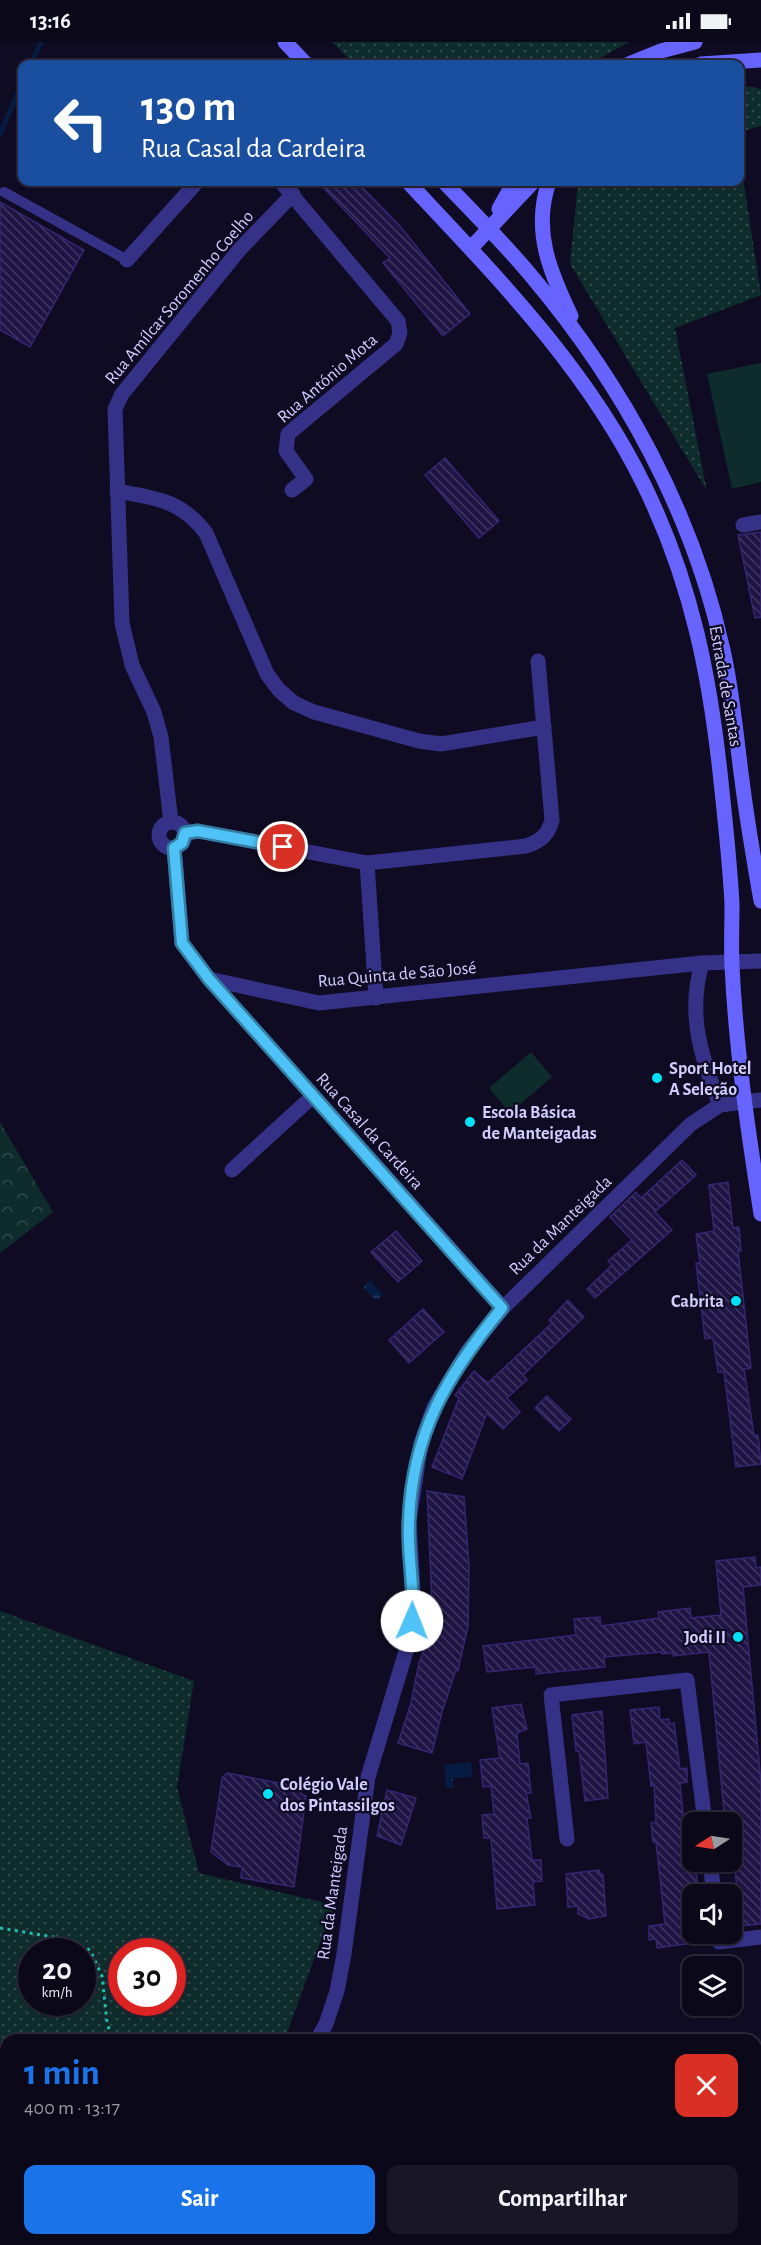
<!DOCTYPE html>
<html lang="pt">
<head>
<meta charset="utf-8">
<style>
	body { margin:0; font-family:"Alegreya Sans",sans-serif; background:#191627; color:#f1f3f6; height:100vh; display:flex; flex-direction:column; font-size:22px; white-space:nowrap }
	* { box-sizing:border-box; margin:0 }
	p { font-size:20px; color:#9a9aa2 }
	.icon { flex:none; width:33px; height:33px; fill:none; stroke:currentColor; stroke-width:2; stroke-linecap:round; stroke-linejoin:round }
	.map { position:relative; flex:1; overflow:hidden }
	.sheet { position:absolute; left:0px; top:1992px; width:762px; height:212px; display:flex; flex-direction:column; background:#0b081a; border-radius:18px 18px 0 0; box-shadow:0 2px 4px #0004,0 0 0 2px #2b2939 }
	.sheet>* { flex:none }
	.banner { position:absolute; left:18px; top:18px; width:726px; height:126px; border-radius:12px; box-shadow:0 2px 4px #0004,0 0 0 2px #2b2939; background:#1a4fa0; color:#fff; overflow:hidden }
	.needle { width:39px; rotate:258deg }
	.buttons { position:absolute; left:682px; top:1770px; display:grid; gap:12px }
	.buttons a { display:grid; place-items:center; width:60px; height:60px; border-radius:12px; background:#0b081a; box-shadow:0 2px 4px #0004,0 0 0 2px #2b2939; font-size:30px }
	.speed { position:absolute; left:18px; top:1896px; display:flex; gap:12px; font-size:30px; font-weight:700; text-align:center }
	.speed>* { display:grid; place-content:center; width:78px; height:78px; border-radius:50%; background:#0b081a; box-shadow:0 2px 4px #0004,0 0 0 2px #2b2939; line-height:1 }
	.speed small { font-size:15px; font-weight:400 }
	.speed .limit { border:9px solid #d22; background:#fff; color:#111 }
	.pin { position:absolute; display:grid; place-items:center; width:51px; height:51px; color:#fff; margin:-26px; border:3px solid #fff; border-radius:50%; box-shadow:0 2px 6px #0007 }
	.me { position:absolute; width:66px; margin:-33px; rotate:1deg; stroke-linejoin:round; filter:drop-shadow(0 0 4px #0008) }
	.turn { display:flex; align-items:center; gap:21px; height:126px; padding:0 24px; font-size:27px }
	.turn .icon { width:78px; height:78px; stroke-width:2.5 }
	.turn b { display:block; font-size:42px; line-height:51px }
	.round { display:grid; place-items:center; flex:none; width:63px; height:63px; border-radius:12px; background:#191627 }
	.headline { display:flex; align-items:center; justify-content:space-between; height:102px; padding:0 24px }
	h1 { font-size:36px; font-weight:600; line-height:45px; color:#1a73e8 }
	.primary-button { display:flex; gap:12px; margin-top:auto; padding:12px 24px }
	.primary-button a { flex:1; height:69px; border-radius:12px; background:#1a73e8; color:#fff; font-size:24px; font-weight:600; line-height:69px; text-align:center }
	.primary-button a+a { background:#191627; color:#f1f3f6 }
	.status { display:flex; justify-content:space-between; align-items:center; height:42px; padding:0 30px; background:#0b081a; direction:ltr }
	.status svg { height:16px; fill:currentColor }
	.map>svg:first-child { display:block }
	.grass { fill:url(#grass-dots); fill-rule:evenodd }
	.forest { fill:url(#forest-crowns) }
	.pitch { fill:#0e2c2b }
	.water { fill:url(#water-ripples) }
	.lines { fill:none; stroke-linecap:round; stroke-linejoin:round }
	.stream { stroke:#051b41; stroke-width:5 }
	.building { fill:url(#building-back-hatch); stroke:#342573; stroke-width:1.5 }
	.path { stroke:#22bdb3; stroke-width:3; stroke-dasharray:3 4.5; stroke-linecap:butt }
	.lane { stroke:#343186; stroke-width:10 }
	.street { stroke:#343186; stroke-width:15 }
	.secondary { stroke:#6663ff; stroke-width:15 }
	.route-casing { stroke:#337fa1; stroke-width:15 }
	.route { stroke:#4fc3f7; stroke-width:10 }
	.poi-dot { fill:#00e0f7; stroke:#0f0b22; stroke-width:2 }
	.labels { text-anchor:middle; stroke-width:4.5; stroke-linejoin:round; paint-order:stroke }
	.street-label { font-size:18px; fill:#d2ccff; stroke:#0f0b22 }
	.poi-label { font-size:18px; font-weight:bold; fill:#d2ccff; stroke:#0f0b22; text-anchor:start }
</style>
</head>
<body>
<div class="status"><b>13:16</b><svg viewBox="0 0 49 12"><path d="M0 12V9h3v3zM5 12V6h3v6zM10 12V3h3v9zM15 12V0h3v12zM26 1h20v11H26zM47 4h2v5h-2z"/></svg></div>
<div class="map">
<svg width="761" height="2203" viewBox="0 0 761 2203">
	<defs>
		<pattern id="grass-dots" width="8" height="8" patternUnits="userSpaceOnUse" patternTransform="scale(1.5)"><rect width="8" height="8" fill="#0e2c2b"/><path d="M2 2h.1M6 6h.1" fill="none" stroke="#30494b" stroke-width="1.8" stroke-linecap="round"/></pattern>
		<pattern id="forest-crowns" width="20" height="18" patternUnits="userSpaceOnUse" patternTransform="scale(1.5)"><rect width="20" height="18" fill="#0e2c2b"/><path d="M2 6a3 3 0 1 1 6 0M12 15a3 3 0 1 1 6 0" fill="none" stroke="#30494b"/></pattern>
		<pattern id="water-ripples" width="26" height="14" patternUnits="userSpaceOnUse" patternTransform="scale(1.5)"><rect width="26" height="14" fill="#051b41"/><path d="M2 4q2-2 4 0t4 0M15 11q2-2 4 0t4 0" fill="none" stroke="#293b5e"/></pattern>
		<pattern id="building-back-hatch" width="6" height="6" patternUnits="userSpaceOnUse" patternTransform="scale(1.5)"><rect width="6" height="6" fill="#1f1545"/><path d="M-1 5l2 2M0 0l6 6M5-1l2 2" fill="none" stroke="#3f3661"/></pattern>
	</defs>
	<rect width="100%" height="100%" fill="#0f0b22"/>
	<g class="grass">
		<polygon points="332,0 629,0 589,22 354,22"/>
		<polygon points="740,43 761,47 761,84 740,90"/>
		<polygon points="740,116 761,253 675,286 707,449 570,222 578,140 740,140"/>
		<path d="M0 1569 194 1639 177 1745 199 1831 334 1863 285 1996 282 1998H6V2198H110L108 2203H0ZM32 1910H82V1960H32ZM122 1910H172V1960H122Z"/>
	</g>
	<polygon class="forest" points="0,1080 53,1170 0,1211"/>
	<g class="pitch">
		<polygon points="761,321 761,440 732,447 707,332"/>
		<polygon points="531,1010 552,1035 510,1071 489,1046"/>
	</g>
	<g class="water">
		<polygon points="370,1238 383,1253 376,1259 363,1245"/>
		<polygon points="471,1720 472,1735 453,1736 454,1746 446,1746 444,1723"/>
	</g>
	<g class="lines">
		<g class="stream">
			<polyline points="31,22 41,0"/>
			<polyline points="0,92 22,41"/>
			<polyline points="756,2039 761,2026"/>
			<polyline points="679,2203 681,2198"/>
		</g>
	</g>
	<g class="building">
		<polygon points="318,140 357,140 400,184 470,272 443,294 383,221 390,216"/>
		<polygon points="0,160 84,208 30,305 0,288"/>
		<polygon points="445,416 499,479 479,496 425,433"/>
		<polygon points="761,490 761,575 755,576 738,493"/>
		<polygon points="682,1118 696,1133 655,1170 672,1188 595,1256 587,1247 612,1223 608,1219 632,1198 610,1175 636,1150 641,1156"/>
		<polygon points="728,1140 733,1186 739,1185 741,1209 738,1209 751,1326 744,1327 754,1393 758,1393 761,1422 736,1425 724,1330 718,1330 713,1296 705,1297 696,1221 700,1221 696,1192 714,1189 709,1143"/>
		<polygon points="396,1189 422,1219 398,1240 371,1210"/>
		<polygon points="568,1258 584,1275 523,1333 527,1338 507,1356 520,1370 503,1387 487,1371 462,1437 432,1425 459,1356 455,1353 474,1329 488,1341 552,1281 549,1278"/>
		<polygon points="423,1267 444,1290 409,1321 389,1298"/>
		<polygon points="547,1354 571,1377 559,1389 535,1366"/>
		<polygon points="427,1449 464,1455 469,1524 468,1584 458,1629 456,1628 442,1670 432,1711 398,1701 411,1661 419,1621 433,1583"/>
		<polygon points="755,1515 756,1526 761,1525 761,1543 743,1545 761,1741 761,1882 740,1884 735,1827 732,1827 732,1780 725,1780 709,1610 673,1614 673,1611 662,1612 662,1610 604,1615 605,1625 536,1632 536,1625 487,1630 483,1604 576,1593 574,1577 600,1575 601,1584 659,1576 658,1570 690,1566 691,1576 721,1573 716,1519"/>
		<polygon points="521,1662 527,1687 517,1691 520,1722 528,1721 531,1751 526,1751 531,1776 527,1776 532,1818 541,1818 542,1839 533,1840 535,1863 497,1867 491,1796 484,1796 482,1773 494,1772 491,1744 483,1745 480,1718 500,1716 492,1666"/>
		<polygon points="659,1665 660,1678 669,1677 669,1682 674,1681 680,1727 687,1726 687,1740 680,1741 687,1816 690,1815 691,1827 696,1826 698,1850 691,1851 693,1901 657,1906 656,1897 649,1898 649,1884 665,1882 656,1800 653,1800 651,1781 656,1780 654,1743 651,1744 646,1700 634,1702 630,1668"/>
		<polygon points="602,1669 608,1756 585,1759 579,1709 576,1709 572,1673"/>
		<polygon points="227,1731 299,1745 301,1752 306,1754 294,1845 241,1836 242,1825 228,1823 211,1810 222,1736"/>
		<polygon points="387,1748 416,1756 401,1803 377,1794"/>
		<polygon points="599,1828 600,1832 603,1832 606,1874 589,1877 578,1872 578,1864 568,1865 566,1832"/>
	</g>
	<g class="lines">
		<polyline class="path" points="0,1886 60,1896 90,1908 102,1934 107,1980 112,1998"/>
		<polyline class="lane" points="4,150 127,218"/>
		<g class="street">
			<polyline points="281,140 398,279 400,291 396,302 288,392 286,409 306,437 292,448"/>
			<polyline points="127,218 197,140"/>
			<path d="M117 449C156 456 181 458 206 491L267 632 279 648 294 661 314 670 419 699 441 702 544 685"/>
			<polyline points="743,483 761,480"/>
			<polyline points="171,780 161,695 154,670 132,623 122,581 115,367 122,352 240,207 293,152"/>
			<circle cx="172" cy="793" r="13"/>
			<path d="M185 791 198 789 367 821 526 804C541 799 548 793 552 778L538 619"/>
			<polyline points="174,806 182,901 209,937 319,961 702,921 761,919"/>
			<polyline points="367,821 376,956"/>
			<path d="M702 921C687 972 701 1015 720 1063"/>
			<polyline points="209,937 503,1266"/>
			<polyline points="232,1128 313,1054"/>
			<polyline points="567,1797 551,1653 687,1638 705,1780"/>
			<polyline points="710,1820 714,1852"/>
			<polyline points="718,1892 719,1900 761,1895"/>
			<polyline points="317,1998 326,1982 337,1949 344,1912 368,1735 411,1593 414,1565 409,1479 421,1401 434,1365 467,1310 503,1266 691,1082 720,1063 761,1058"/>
			<polyline points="749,2198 749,2203"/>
			<polyline points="134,2203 137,2198"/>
		</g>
		<g class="secondary">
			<polyline points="285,0 306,22"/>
			<polyline points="629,22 661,9 695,0"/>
			<polyline points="701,22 761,18"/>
			<path d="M408 140C496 234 587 326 644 443 693 543 711 639 722 749 726 786 730 824 732 862 732 882 731 903 732 924 736 1008 748 1089 761 1172"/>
			<path d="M444 140C474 171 505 202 533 236 623 343 693 471 723 608 733 651 736 695 742 738 747 779 754 819 761 859"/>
			<path d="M549 140C532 188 550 230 571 274"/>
			<polyline points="499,167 514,140"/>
			<polyline points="471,206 533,140"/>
		</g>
	</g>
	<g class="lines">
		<g class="route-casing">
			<path id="route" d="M283 805 198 789 185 791 182 801 174 806 182 901 209 937 502 1266C448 1332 412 1390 409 1479 407 1512 415 1545 412 1579"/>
		</g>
		<use href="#route" class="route"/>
	</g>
	<g class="poi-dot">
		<circle cx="657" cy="1036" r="6"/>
		<circle cx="470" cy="1080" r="6"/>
		<circle cx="736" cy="1259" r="6"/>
		<circle cx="738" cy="1595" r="6"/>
		<circle cx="268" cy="1752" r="6"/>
	</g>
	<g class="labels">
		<g class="street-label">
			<text transform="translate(179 255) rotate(-50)" y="6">Rua Amílcar Soromenho Coelho</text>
			<text transform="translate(327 336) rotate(-41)" y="6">Rua António Mota</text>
			<text transform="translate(726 644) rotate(80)" y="6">Estrada de Santas</text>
			<text transform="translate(397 932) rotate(-5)" y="6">Rua Quinta de São José</text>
			<text transform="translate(370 1089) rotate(48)" y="6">Rua Casal da Cardeira</text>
			<text transform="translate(560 1183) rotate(-44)" y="6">Rua da Manteigada</text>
			<text transform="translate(332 1851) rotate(-82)" y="6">Rua da Manteigada</text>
		</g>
		<g class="poi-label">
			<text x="669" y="1032">Sport Hotel<tspan x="669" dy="21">A Seleção</tspan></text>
			<text x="482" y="1076">Escola Básica<tspan x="482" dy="21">de Manteigadas</tspan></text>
			<text x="724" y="1265" text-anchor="end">Cabrita</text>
			<text x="726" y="1601" text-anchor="end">Jodi II</text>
			<text x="280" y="1748">Colégio Vale<tspan x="280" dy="21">dos Pintassilgos</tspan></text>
		</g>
	</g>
</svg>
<div class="buttons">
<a><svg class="needle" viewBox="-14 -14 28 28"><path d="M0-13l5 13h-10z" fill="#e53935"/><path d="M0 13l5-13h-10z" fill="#9a9aa2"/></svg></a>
<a><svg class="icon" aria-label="sound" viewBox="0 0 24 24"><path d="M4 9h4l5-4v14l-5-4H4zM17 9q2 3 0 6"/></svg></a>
<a><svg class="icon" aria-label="layers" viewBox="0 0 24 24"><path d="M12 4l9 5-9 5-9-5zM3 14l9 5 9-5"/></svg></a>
</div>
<div class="speed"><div>20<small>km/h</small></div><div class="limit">30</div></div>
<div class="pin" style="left:283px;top:805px;background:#d93025"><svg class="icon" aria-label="arrive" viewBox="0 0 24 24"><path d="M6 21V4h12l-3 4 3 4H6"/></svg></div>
<svg class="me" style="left:412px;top:1579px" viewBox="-20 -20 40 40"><circle r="19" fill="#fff"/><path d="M0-13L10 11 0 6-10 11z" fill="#4fc3f7"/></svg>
<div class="banner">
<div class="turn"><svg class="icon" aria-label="left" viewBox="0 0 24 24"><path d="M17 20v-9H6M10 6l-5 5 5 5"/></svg><div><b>130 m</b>Rua Casal da Cardeira</div></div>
</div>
<section class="sheet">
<div class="headline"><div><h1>1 min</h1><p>400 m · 13:17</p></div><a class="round" style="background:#d93025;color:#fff"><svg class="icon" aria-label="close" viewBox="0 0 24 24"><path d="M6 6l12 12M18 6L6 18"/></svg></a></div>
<div class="primary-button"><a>Sair</a><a>Compartilhar</a></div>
</section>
</div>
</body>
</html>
